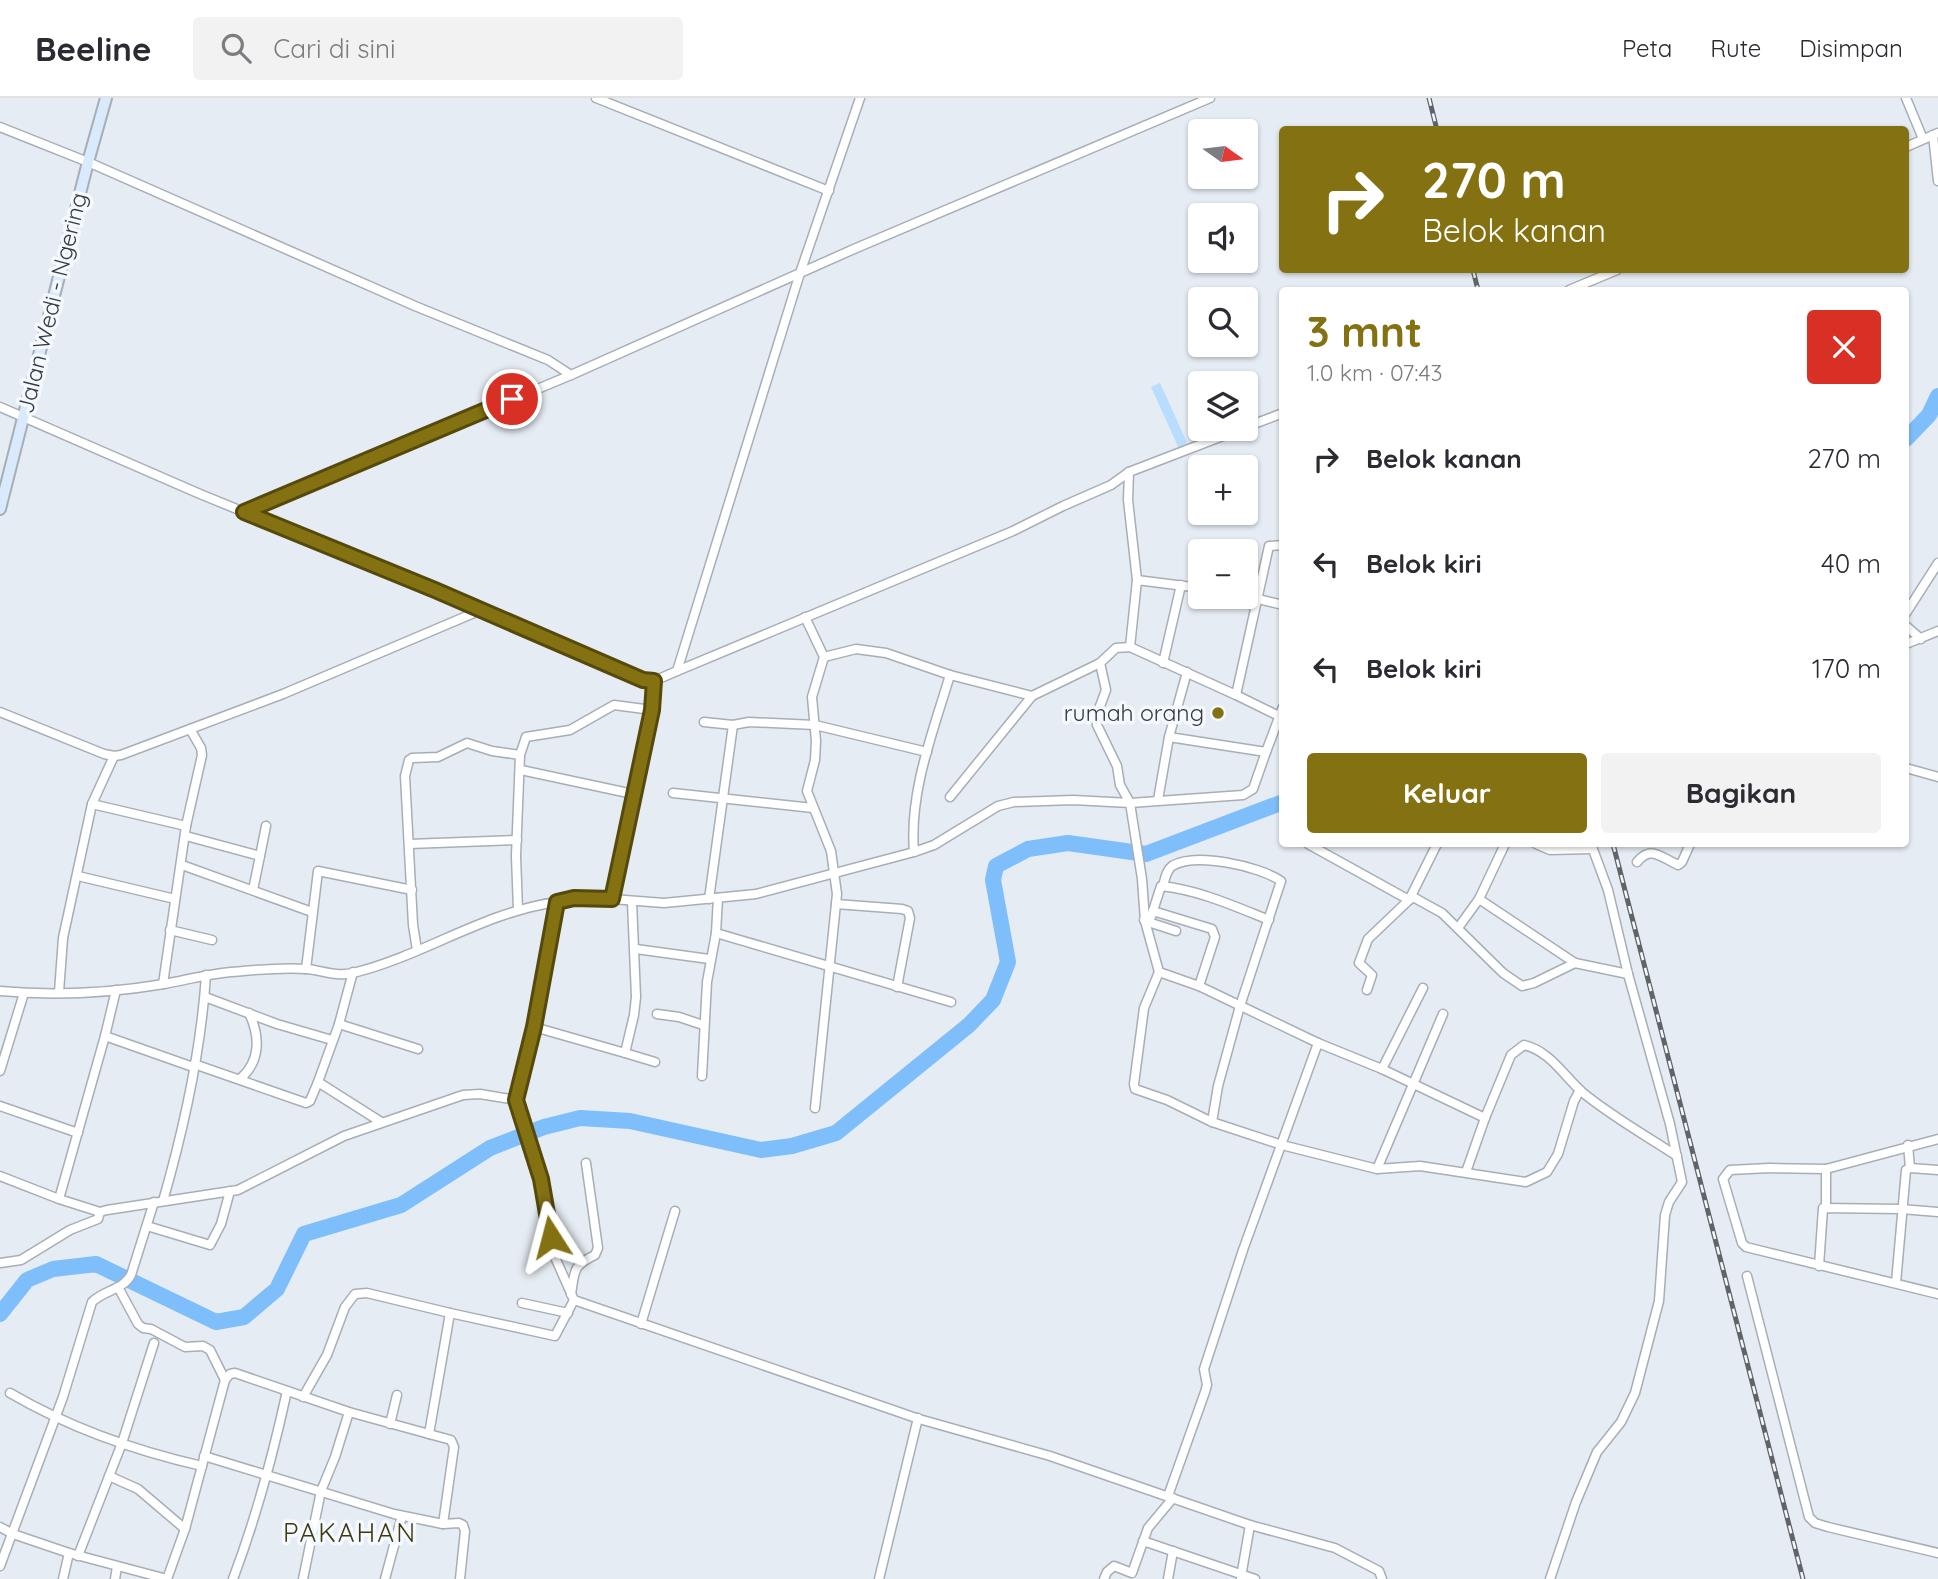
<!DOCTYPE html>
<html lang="id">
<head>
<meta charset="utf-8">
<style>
	body { margin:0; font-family:Quicksand,sans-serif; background:#f2f2f3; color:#2b2b33; height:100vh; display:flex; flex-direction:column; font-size:26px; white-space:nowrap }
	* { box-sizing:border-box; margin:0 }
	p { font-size:23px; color:#7c7c81 }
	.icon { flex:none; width:38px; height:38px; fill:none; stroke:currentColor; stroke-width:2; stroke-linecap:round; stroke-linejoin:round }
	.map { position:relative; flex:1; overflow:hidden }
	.side { position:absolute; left:1279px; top:189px; width:630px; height:560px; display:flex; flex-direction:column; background:#fff; border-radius:7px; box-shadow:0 2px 5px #0004 }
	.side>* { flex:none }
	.top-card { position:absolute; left:1279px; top:28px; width:630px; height:147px; border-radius:7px; box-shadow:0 2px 5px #0004; background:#837112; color:#fff; overflow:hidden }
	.needle { width:46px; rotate:104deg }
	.controls { position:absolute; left:1188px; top:21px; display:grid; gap:14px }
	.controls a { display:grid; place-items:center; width:70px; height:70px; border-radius:7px; background:#fff; box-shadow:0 2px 5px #0004; font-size:35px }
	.pin { position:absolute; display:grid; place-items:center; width:60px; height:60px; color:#fff; margin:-30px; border:4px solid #fff; border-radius:50%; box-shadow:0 2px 7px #0007 }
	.me { position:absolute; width:77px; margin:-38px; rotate:351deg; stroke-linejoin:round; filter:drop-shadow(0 0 5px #0008) }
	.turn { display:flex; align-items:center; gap:24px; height:147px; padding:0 28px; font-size:32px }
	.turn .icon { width:91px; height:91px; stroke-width:2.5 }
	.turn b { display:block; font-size:49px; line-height:60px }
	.round { display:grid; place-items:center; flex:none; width:74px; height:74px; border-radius:7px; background:#f2f2f3 }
	.headline { display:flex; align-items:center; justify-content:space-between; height:119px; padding:0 28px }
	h1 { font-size:42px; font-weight:700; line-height:52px; color:#837112 }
	.button { display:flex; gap:14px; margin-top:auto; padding:14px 28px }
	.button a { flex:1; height:80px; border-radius:7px; background:#837112; color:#fff; font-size:28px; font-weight:700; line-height:80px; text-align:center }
	.button a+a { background:#f2f2f3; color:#2b2b33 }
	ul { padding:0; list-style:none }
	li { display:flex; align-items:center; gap:21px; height:105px; padding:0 28px }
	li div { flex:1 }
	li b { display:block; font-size:26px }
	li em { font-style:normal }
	header { display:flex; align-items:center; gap:42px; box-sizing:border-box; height:98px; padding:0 35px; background:#fff; border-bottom:2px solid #e1e1e2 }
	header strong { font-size:33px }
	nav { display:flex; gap:38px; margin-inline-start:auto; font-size:24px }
	.search { width:490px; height:63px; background:#f2f2f3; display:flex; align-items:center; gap:18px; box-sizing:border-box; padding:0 24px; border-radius:7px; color:#7c7c81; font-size:26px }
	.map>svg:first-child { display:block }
	.green { fill:#b9ddff }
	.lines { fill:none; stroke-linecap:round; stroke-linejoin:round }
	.river { stroke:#7ebefa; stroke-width:16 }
	.minor-casing { stroke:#a8aeb5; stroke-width:11 }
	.secondary-casing { stroke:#a8aeb5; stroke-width:14 }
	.minor { stroke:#fff; stroke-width:8 }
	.secondary { stroke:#d8eafb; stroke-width:10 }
	.rail-casing { stroke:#606467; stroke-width:5 }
	.rail { stroke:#f4f9ff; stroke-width:2.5; stroke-dasharray:8; stroke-linecap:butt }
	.route-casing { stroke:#55490c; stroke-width:18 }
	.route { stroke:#837112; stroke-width:12 }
	.poi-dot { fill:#837112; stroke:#f4f9ff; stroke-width:2.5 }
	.labels { text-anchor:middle; stroke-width:7; stroke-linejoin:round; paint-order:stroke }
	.street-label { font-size:23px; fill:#373a3c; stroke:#f4f9ff }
	.poi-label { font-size:23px; fill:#373a3c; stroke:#f4f9ff; text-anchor:end }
	.quarter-label { font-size:26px; letter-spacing:2px; fill:#40380d; stroke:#f4f9ff }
</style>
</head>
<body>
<header>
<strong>Beeline</strong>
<div class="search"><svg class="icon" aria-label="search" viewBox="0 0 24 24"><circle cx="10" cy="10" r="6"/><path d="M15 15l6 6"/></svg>Cari di sini</div>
<nav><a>Peta</a><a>Rute</a><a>Disimpan</a></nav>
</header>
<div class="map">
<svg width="1938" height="1481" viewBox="0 0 1938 1481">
	<rect width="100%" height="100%" fill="#e5ecf3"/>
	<polygon class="green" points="1160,285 1189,349 1180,353 1151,289"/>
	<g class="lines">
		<g class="river">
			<polyline points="1906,341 1929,317 1938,298"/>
			<polyline points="0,1216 27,1182 53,1171 96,1166 216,1224 244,1219 277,1191 304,1136 401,1107 490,1050 544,1029 580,1020 630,1023 761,1052 792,1048 836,1035 969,927 993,902 1008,864 993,782 996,768 1028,751 1068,745 1146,756 1283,704"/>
		</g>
		<g class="minor-casing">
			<g id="minor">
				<polyline points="596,0 829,93"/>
				<polyline points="1906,0 1923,41"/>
				<polyline points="0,29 88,64 415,208 548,262 571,277"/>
				<polyline points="1933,37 1938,83"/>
				<polyline points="1906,49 1938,35"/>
				<polyline points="1569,192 1617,172"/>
				<polyline points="0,309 200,396 435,492 643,582 654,583 677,573 800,175 860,0"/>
				<polyline points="1246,329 1283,315"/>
				<polyline points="1129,374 1128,402 1137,482"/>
				<polyline points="244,414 571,277 854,151 1210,0"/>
				<polyline points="1246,498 1283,507"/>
				<polyline points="1906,515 1938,465"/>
				<polyline points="805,519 824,559 812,599 816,643 815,662 807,693 831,753 837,796 815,1010"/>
				<polyline points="1906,528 1921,541"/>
				<polyline points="1906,546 1938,533"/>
				<polyline points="1130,549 1137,482 1200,490"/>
				<polyline points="824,559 856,551 886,555 950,577 1032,598 1100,565 1116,550 1130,549 1236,597 1283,620"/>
				<polyline points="1100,565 1106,592 1096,619 1097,627 1117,668 1120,687 1130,705 1243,697 1253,691 1266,654"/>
				<polyline points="1163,565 1181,487"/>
				<polyline points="677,573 1013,433 1063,408 1111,387 1129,374 1241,331"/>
				<polyline points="1187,574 1169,639 1266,654 1283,609"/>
				<polyline points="1236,597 1269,448 1283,447"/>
				<polyline points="0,614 104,656 114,658 121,657 283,596 481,512"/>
				<polyline points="704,624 733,627 749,624 815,627 927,654"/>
				<polyline points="1906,670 1938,679"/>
				<polyline points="521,672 633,696"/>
				<polyline points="673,695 813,710"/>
				<polyline points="950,699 1032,598"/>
				<polyline points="1158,702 1169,639"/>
				<polyline points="92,706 186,728"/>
				<polyline points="186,738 260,758 266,728"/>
				<polyline points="409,746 517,742"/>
				<polyline points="1308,746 1409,802 1413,799 1442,815 1503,875 1522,888 1534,885 1575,865 1628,876"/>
				<polyline points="1536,746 1550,752 1592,751"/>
				<path d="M914 754C909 694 933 634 950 577"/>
				<path d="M1637 764C1652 747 1660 759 1678 767L1682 764 1690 746"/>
				<polyline points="182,767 312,814"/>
				<polyline points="78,778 175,801"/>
				<path d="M1163 788C1165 781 1166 773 1172 768 1196 754 1259 768 1281 783L1240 908 1218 988 1212 1024"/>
				<polyline points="253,792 260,758"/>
				<polyline points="612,801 664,805 756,796 914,754 934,747 998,708 1014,704 1073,702 1130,705 1142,781 1145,823 1159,874 1144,910 1134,986 1135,991 1167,1002 1212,1024 1282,1047 1377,1071 1420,1068 1526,1084 1547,1074 1558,1056 1574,1003 1580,992"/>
				<polyline points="709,801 733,627"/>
				<polyline points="1479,801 1575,865"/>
				<polyline points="836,806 902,811 908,813 910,820 897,889"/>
				<polyline points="518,812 516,758 520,657 526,639 570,632 614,607 652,612"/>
				<polyline points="1153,813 1212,831 1215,839 1199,888"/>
				<path d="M1144 822 1151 819 1161 788C1199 792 1234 808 1269 822"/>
				<polyline points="1145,823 1176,833"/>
				<polyline points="1458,830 1479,801 1505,746"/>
				<polyline points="170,832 212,842"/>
				<polyline points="716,835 951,904"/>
				<polyline points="636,851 709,861"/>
				<polyline points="417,852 413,827 405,678 409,662 412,660 438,659 467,645 492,653 520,657"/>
				<polyline points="306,871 318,773 412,792"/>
				<polyline points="1159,874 1199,888 1318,945 1382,971 1485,1020 1466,1074"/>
				<polyline points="163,886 186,728 202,657 201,650 190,631"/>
				<polyline points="1367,892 1372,877 1359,865 1368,841 1409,802 1437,746"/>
				<path d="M0 893C54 898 110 895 164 886 186 882 208 876 231 874 255 872 282 869 306 871 322 872 335 879 353 875 423 858 484 814 557 804"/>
				<polyline points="59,894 63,840 92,706 114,658"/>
				<polyline points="205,899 277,926 332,942"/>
				<polyline points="657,916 679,919 703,927"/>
				<polyline points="339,926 418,951"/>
				<polyline points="534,929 625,955 634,917 636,899 632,804"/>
				<polyline points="105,938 193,969"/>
				<polyline points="625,955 655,964"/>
				<polyline points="194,966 306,1005 310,1003 318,984 381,1024"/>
				<polyline points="1382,971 1423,890"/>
				<polyline points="0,973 24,895"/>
				<polyline points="702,978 707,884 716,835 718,800"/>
				<path d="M240 981C261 963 260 938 249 915"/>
				<polyline points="318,984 339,926 353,874"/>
				<polyline points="516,1002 541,1081 554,1157 574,1202 919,1321 1050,1358 1250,1427 1335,1450 1379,1473 1382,1481"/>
				<polyline points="0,1008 78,1035"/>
				<path d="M1485 1020 1511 957 1524 947C1550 953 1564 978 1582 994 1611 1018 1645 1037 1677 1058"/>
				<polyline points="1938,1041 1826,1071 1769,1070 1730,1072 1723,1081 1742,1145 1746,1149 1938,1196"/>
				<polyline points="1908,1047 1910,1070"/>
				<polyline points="1377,1071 1443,916"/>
				<polyline points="0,1078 59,1101 100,1114"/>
				<polyline points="59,1101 105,938 116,892"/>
				<path d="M163 1103C184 1030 201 953 206 877"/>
				<polyline points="1826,1109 1826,1071"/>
				<polyline points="147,1128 210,1147 221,1126 230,1093"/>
				<polyline points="0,1165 21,1162 70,1132 98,1121 100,1114 107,1112 238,1092 344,1038 463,997 480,996 516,1002 534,929 557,804 574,800 612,801 652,612 654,583"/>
				<polyline points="1819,1168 1823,1110 1901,1111 1938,1114"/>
				<polyline points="1747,1178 1809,1419 1815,1425 1828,1429 1938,1455"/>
				<polyline points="1896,1185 1906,1072 1910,1070 1938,1072"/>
				<polyline points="118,1189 138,1226 143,1230 151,1231 185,1249 203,1248 210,1252 225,1282"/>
				<path d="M571 1196C575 1173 572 1168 595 1157L598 1150 586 1065"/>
				<polyline points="522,1205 568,1215"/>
				<polyline points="641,1226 675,1113"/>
				<path d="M10 1295C70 1330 136 1353 202 1368"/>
				<polyline points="303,1299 327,1257 345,1209 355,1196 367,1195 450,1215"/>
				<polyline points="390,1326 397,1297"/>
				<polyline points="429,1336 451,1342 454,1349 443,1426"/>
				<polyline points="204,1358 394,1416 443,1426 459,1425 463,1427 465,1433 460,1481"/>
				<polyline points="109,1378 138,1391 185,1431"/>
				<polyline points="1168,1398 1205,1294 1207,1287 1204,1271 1243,1152 1318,945"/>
				<polyline points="0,1429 13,1436 69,1455 167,1481"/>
				<polyline points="1143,1443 1255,1481"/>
				<polyline points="78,1458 122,1345 154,1245"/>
				<path d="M0 1468 63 1299 92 1204C104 1192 123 1192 131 1177L154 1104"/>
				<polyline points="1241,1479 1250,1427"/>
				<polyline points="63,1481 69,1455"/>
				<polyline points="115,1481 117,1469"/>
				<polyline points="167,1481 185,1431 225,1282 230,1276 235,1275 349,1314 429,1336 450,1215 555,1238 574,1202"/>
				<path d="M233 1481C256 1420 273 1357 287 1293"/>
				<polyline points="303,1481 321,1393 335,1359 349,1314"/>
				<polyline points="385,1481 402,1418"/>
				<polyline points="879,1481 918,1320"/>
				<polyline points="1104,1481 1107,1474 1114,1468 1132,1475 1148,1430 1173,1400"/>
				<polyline points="1168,1481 1173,1453"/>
				<polyline points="1550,1481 1576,1404 1597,1354 1621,1324 1635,1295 1659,1203 1665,1117 1669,1104 1682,1084 1670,1026 1628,876 1608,792 1591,746"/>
			</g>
		</g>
		<g class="secondary-casing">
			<polyline id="secondary" points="0,411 88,64 106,0"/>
		</g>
		<use href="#minor" class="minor"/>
		<use href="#secondary" class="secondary"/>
		<g class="rail-casing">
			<g id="rail">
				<polyline points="1429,0 1437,32"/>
				<polyline points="1473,172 1478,192"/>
				<polyline points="1613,746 1803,1481"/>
			</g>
		</g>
		<use href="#rail" class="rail"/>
	</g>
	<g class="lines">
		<g class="route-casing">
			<polyline id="route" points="512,301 244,414 435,492 643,582 654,583 652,612 612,801 574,800 557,804 534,929 516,1002 541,1081 551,1139"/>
		</g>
		<use href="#route" class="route"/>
	</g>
	<circle class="poi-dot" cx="1218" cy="615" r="7"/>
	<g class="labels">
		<g class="street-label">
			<text transform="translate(52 205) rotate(-76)" y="8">Jalan Wedi - Ngering</text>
		</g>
		<g class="poi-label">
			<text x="1204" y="623">rumah orang</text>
		</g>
		<g class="quarter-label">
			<text x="350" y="1444">PAKAHAN</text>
		</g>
	</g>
</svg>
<div class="controls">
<a><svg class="needle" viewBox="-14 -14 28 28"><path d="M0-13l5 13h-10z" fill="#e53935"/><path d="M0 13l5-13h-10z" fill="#7c7c81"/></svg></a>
<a><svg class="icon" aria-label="sound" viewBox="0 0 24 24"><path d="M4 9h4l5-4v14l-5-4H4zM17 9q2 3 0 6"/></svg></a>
<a><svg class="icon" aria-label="search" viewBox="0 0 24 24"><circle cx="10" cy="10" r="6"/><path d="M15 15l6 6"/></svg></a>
<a><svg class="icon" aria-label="layers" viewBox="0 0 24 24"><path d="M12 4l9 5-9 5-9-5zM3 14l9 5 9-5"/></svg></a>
<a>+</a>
<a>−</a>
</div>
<div class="pin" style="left:512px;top:301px;background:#d93025"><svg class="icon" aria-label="arrive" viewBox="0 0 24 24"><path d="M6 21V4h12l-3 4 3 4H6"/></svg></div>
<svg class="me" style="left:551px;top:1139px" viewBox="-20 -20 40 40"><path d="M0-17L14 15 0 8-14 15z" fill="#837112" stroke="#fff" stroke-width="4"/></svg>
<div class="top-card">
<div class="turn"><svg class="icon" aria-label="right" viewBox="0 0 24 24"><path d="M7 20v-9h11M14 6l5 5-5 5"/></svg><div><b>270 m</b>Belok kanan</div></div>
</div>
<section class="side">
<div class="headline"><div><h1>3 mnt</h1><p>1.0 km · 07:43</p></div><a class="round" style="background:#d93025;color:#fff"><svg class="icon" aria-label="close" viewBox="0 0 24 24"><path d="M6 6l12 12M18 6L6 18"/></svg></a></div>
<ul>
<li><svg class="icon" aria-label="right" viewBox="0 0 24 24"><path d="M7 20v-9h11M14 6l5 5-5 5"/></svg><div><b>Belok kanan</b></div><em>270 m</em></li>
<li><svg class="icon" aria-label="left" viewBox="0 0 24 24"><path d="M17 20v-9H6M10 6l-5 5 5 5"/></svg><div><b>Belok kiri</b></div><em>40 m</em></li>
<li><svg class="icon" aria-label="left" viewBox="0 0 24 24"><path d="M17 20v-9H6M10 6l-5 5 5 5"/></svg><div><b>Belok kiri</b></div><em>170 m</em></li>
</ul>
<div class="button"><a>Keluar</a><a>Bagikan</a></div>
</section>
</div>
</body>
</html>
